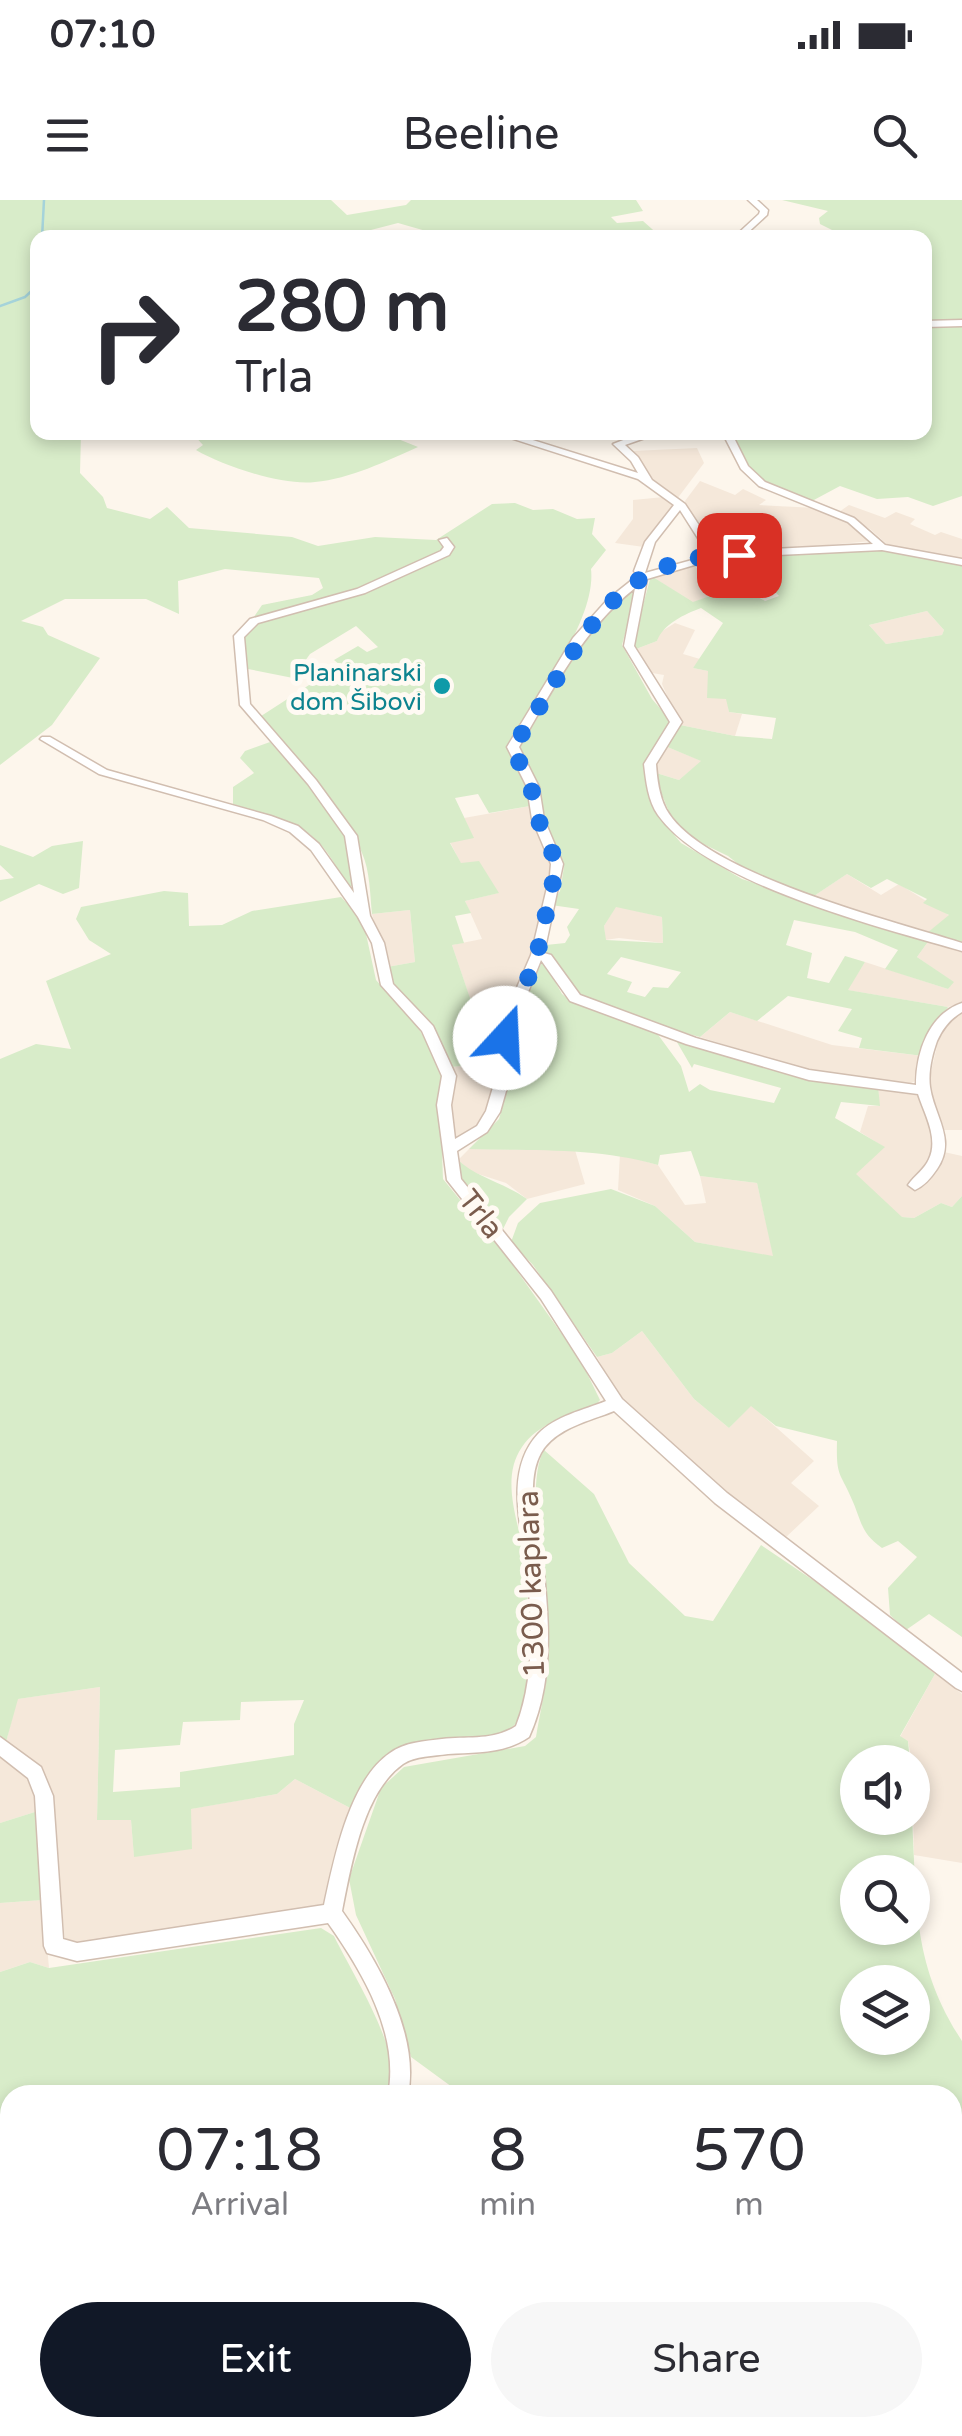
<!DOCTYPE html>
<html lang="en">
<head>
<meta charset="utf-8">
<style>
	body { margin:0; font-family:"Varela Round",sans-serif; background:#f7f7f7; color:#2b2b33; height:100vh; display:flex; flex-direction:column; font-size:38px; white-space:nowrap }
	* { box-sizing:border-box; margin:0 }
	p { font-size:32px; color:#7c7c81 }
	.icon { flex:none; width:55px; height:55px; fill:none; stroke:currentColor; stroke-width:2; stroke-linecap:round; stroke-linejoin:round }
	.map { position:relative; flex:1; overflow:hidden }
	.details { position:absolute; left:0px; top:1885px; width:962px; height:352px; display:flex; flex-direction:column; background:#fff; border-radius:30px 30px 0 0; box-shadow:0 5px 15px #0003 }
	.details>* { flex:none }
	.guide { position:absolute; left:30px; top:30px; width:902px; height:210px; border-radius:20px; box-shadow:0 5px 15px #0003; background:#fff; color:#2b2b33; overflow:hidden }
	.buttons { position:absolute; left:840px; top:1545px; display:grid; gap:20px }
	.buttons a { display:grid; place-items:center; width:90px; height:90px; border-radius:50%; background:#fff; box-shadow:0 5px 15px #0003; font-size:50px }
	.pin { position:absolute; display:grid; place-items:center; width:85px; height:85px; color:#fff; margin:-42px; border-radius:20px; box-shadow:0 5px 15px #0006 }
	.me { position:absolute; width:110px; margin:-55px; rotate:20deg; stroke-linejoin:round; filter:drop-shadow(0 0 8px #0008) }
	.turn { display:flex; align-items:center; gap:35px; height:210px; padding:0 40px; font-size:45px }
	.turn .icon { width:130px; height:130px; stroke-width:2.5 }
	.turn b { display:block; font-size:70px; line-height:85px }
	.eta { display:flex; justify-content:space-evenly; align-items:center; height:170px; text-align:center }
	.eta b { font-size:60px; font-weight:600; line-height:70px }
	.primary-button { display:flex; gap:20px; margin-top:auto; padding:20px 40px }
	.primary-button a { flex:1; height:115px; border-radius:60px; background:#111827; color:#fff; font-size:40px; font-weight:600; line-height:115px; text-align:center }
	.primary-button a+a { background:#f7f7f7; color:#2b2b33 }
	.status { display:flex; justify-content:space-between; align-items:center; height:70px; padding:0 50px; background:#fff; direction:ltr }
	.status svg { height:28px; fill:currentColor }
	header { display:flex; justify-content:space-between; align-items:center; height:130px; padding:0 40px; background:#fff; font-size:45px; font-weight:600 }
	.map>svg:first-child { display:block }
	.residential { fill:#f5e8da }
	.green { fill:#d8ecc9; fill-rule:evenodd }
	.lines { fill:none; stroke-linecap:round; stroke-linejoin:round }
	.stream { stroke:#a5d3da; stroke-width:2.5 }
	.street-casing { stroke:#d1beb0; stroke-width:3 }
	.street { fill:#fff; fill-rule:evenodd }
	.route { stroke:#1a73e8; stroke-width:18; stroke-dasharray:0 32.4 }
	.culture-dot { fill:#0f9aa8; stroke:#fffaf3; stroke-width:4 }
	.labels { text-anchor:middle; stroke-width:10; stroke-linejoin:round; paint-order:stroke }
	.far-culture-label { font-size:25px; fill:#0d838f; stroke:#fffaf3; text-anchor:end }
	.street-label { font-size:30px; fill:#7a5c4d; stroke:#fffaf3 }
</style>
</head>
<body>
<div class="status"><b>07:10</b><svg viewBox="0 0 49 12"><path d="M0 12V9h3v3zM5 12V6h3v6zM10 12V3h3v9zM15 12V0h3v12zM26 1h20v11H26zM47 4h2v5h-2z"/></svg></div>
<header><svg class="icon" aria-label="menu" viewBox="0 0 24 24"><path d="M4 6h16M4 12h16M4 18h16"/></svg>Beeline<svg class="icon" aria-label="search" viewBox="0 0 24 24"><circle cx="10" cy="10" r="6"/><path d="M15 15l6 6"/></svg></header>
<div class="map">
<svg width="962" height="2236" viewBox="0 0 962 2236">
	<rect width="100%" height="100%" fill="#fdf6ec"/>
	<g class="residential">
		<polygon points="697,248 704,263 677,299 647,276 633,251"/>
		<polygon points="700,281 735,295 743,289 766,300 759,305 816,308 852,323 872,341 741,353 732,351 710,342 691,317 685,301"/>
		<polygon points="664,297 675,304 674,310 644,347 615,343 633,319 633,300"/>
		<polygon points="849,305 885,318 896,312 915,319 910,324 935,335 941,332 962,339 962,360 888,345 870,329 839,312"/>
		<polygon points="691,364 726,389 693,403 653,377"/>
		<polygon points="927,411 944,430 942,435 886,444 869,425"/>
		<polygon points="675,423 695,430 683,454 700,459 693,468 708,471 727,499 729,512 742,514 735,536 680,525 662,484 664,475 646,472 636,449 657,441 659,433"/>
		<polygon points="665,546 702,561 679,580 653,572 656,556"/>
		<polygon points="530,606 552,668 530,763 514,794 470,799 452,745 482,739 465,701 498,693 461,664 450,642 473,637 464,618"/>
		<polygon points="847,674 881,695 899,684 950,716 927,733 814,696"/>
		<polygon points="616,706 662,717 663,743 619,738 605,740 604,726"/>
		<polygon points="410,710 415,762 387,767 372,714"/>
		<polygon points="930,739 962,750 962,803 948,807 847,790 865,762 948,789 953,782 917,757"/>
		<polygon points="962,810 962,930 944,930 928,885 940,833 954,814"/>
		<polygon points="730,812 832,845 923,856 918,880 911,883 816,873 700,837"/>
		<polygon points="497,863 493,899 479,926 463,937 454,936 448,904 450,867"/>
		<polygon points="878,886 918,893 944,952 962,956 962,996 952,1007 941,1003 914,1018 901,1017 855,974 884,947 860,932 868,906 879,906"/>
		<polygon points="469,949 575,950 585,984 527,999 506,983 469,971 458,960"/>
		<polygon points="620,954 658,965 685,1005 706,1003 700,976 757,983 774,1057 695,1042 655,1006 618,990"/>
		<polygon points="642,1131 694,1199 729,1228 751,1205 814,1261 791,1283 819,1306 785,1338 733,1301 619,1197 597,1157 612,1153"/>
		<polygon points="935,1474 962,1494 962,1663 914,1655 912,1562 908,1541 900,1537"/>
		<polygon points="100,1487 97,1620 131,1620 134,1656 190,1609 277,1594 295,1579 354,1610 323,1707 79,1745 65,1742 51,1591 39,1566 6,1542 17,1499"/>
		<polygon points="0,1554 27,1572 38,1611 0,1623"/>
		<polygon points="43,1700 49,1768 30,1762 0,1772 0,1703"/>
	</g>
	<g class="green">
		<path d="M0 0H331L347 15 406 5 411 0H636L643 11 611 17 617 23 643 21 661 37H447L398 23 340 38H38V232L81 233 80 273 103 297 107 308 150 319 167 307 189 328 292 337 318 346 375 337 436 340 492 304 515 303 533 310 553 309 577 319 595 318 592 334 606 350 591 369C597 421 532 503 506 547L526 582 530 606 489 613 478 594 455 598 474 638 450 643 461 663 479 661 499 693 465 701 471 713 455 716 464 743 452 745 470 798 514 794 499 833 497 863 450 867 428 820 397 791 387 767 415 762 410 710 372 714C370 694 370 671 362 653 342 600 296 559 258 518L340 465 334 460 358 446 367 452 378 447 356 426 310 454 293 478 248 469 243 433 262 405 312 395 323 388 319 378 225 369 178 381 179 414 146 399H65L21 421 43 427 48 435 100 458 52 525 0 565Z"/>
		<polygon points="782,0 962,0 962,122 925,122 925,38 846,37 820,24 819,18 828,11"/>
		<polygon points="962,125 962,296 933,306 908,297 877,299 840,286 812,301 761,279 748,267 730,233 787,233 795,240 834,236 833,233 925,232 925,126"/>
		<path d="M192 233H383L418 247C386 261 350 279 315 282 283 286 223 266 196 250L203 245Z"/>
		<path d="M877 349 962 366V744L927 733 949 715 923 703 927 699 887 679 871 688 847 674 814 696 752 675 728 656 693 639 672 620 653 572 679 580 701 561 665 546 680 525 735 536 772 539 776 518 729 512 726 499 707 498 708 471 693 468 723 423 701 408C685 414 663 424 657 441L636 449 633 443 650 379 653 377 693 402C720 392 738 385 765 401L779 396 742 357ZM927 411 944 430 942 435 886 444 869 425Z"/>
		<path d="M630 387 637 388 622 445 652 499 671 521 647 560 649 596 656 613 681 643 742 679 930 739 917 757 954 782 948 789 885 769 898 750 855 732 794 720 786 745 812 753 807 778 829 783 845 756 865 762 848 790 948 807 924 839 923 856 859 848 862 838 838 831 852 809 788 796 757 821 730 812 700 837 656 825 584 797 573 790 544 751 546 745 565 743 570 735 567 727 579 709 551 705 560 691 564 667 549 631 535 579 519 549 582 442ZM616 707 662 717 663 743 606 740 604 726ZM621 757 681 772 668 788 653 787 645 797 627 792 632 782 607 774Z"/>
		<path d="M270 542C292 567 344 621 351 653 353 663 353 675 354 686H347C316 623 296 624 233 604V587L254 573 240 558 245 551Z"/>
		<polygon points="83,641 79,688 63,694 39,684 0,702 0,680 14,678 0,665 0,645 33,657 52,646"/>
		<path d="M164 691 188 693 189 726 222 725 252 711 341 697 363 720 376 780 416 824 446 875 440 899 443 979 510 1061 581 1161 600 1200 595 1206C570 1215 538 1223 522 1247 499 1280 520 1325 525 1360 528 1392 534 1488 522 1516 517 1525 507 1531 499 1535L405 1548 354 1610 295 1579 277 1594 191 1609 192 1649 134 1657 131 1620H97L100 1487 18 1499 6 1542 0 1538V859L36 844 71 849 46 781 111 754 89 740 76 719 81 707ZM304 1500 294 1524V1555L180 1572V1587L113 1592 115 1550 180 1545 183 1522 240 1520 241 1502Z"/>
		<path d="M543 760 562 794 572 802 656 832 681 866 689 892 700 884 710 890 774 903 781 888 694 864 692 868 674 837 809 881 878 886 880 906 841 902 835 918 885 947 856 974 902 1017 914 1018 941 1003 952 1007 962 996V1437L929 1414 906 1430 890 1415 888 1388 917 1357 898 1341 882 1348C861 1333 862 1323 853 1302 840 1271 836 1278 837 1241L776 1226 751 1206 729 1228 694 1199 642 1131 612 1153 597 1157 533 1065 511 1042 518 1023 540 1003 611 989 655 1006 695 1042 773 1056 757 983 700 976 691 951 660 955 658 965C596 947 533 951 469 949L499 919 511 876 514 822Z"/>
		<path d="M458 960C477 978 505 983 527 999L509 1017 503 1029C481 1020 459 983 458 960Z"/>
		<path d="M544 1250 594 1294 629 1363 685 1416 713 1421 761 1345 856 1409 935 1474 900 1536 908 1541 910 1562H858V1618H912C917 1705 912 1764 962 1841V2236H733L727 2228H952V1895H463L411 1857 395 1799 356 1715 349 1679 381 1588 404 1567 525 1546 536 1537C540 1512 547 1485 548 1460 548 1411 523 1286 544 1250ZM858 1672H912V1728H858ZM858 1782H912V1838H858Z"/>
		<polygon points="38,1611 43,1700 0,1703 0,1623"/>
		<path d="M321 1728 334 1736C350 1770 405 1855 390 1889L374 1895H10V2228H258V2236H0V1772L30 1762 49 1768Z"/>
		<polygon points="275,2228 608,2228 596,2236 276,2236"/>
	</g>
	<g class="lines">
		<g class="stream">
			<polyline points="42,38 44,0"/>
			<polyline points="0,106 25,97 38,85"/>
		</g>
		<g class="street-casing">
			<g id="street">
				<polygon points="748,0 757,0 768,10 767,15 742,38 733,38 759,14 760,11"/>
				<polygon points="962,120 962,126 925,127 925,121"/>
				<path d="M492 232H507L638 273 631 261 613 244 639 234H645V238L625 245 638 257 652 280 685 304 708 339 733 351 873 344 848 322 759 286 741 269 722 232H731L748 266 765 282 854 318 885 345 962 359V365L882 350 718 358 647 379 634 446 682 522 656 564C657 579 659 595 666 609 702 674 891 720 962 743V751C882 728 706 683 658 615 648 601 646 581 644 564L670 522 624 446 635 388C582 430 553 490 519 547L539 587 544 619 563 664 544 753 551 755 580 795 696 838 809 870 916 885C916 852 929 814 962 803V812C950 819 943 828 937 841 932 855 928 872 930 887 934 916 957 940 937 969 931 978 924 986 915 990L908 985C914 976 925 969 929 959 939 938 924 913 918 894L809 880 686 844 570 801 541 760 516 822 510 877 500 912 487 932 457 951 461 979 551 1091 622 1199 727 1293 962 1473V1491L956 1488 715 1303 614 1211C590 1221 555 1228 541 1253 522 1287 542 1347 545 1384 550 1435 551 1489 529 1537 504 1554 477 1552 448 1554 434 1556 415 1556 403 1564 363 1592 351 1666 342 1711 377 1760 420 1834 408 1895H388C400 1834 362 1771 328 1723L77 1761 47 1753 44 1746 35 1596 28 1578 0 1556V1537L41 1567 53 1596 63 1739 77 1743 324 1705C334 1659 349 1581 390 1553 405 1542 425 1541 442 1539 468 1536 494 1541 516 1526 533 1483 532 1435 529 1390 526 1341 500 1275 538 1234 555 1216 584 1210 606 1201L541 1099 447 980 437 905 442 876 422 831 381 785 372 743 358 717 311 650 290 632 263 620 99 574 40 539 42 537H50L107 570 271 616 298 626 319 644 354 693 345 636 308 584 240 505 234 436 250 419 357 389 441 351 444 347 439 340 447 338 454 347 449 355 365 393 258 423 244 437 250 504 316 580 357 636 370 716 384 743 393 784 433 826 456 876 451 905 455 939 477 926 486 911 496 877 502 822 531 755 550 675 551 664 532 619 527 587 507 547 573 438 608 399 637 376 634 371 645 342 674 305 638 279ZM680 310 701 343 721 352 645 373 655 342Z"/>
				<polygon points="255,2228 277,2228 279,2236 257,2236"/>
			</g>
		</g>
		<use href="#street" class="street"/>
	</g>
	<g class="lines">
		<path class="route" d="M505 838 537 755 557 664 538 619 529 578 513 552 516 542C581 452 603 353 739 355"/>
	</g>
	<circle class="culture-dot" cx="442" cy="486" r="10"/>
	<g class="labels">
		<g class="far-culture-label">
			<text x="422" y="481">Planinarski<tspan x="422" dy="29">dom Šibovi</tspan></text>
		</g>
		<g class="street-label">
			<text transform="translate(481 1014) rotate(52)" y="10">Trla</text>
			<text transform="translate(531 1384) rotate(-92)" y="10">1300 kaplara</text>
		</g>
	</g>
</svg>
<div class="buttons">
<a><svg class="icon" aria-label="sound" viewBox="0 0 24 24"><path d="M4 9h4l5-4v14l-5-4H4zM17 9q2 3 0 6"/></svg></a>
<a><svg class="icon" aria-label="search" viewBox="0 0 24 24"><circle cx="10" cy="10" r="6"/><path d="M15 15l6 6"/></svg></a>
<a><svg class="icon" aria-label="layers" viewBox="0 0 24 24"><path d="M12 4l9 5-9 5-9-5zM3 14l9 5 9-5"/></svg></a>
</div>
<div class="pin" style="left:739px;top:355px;background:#d93025"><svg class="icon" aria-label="arrive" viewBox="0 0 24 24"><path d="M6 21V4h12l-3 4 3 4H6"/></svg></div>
<svg class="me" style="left:505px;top:838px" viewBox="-20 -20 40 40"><circle r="19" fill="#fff"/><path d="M0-13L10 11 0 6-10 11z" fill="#1a73e8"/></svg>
<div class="guide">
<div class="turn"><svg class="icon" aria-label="right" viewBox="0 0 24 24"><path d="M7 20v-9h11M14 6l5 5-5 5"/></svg><div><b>280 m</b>Trla</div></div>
</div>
<section class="details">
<div class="eta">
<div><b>07:18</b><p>Arrival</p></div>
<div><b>8</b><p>min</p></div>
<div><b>570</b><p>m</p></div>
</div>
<div class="primary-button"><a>Exit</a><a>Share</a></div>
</section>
</div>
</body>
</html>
